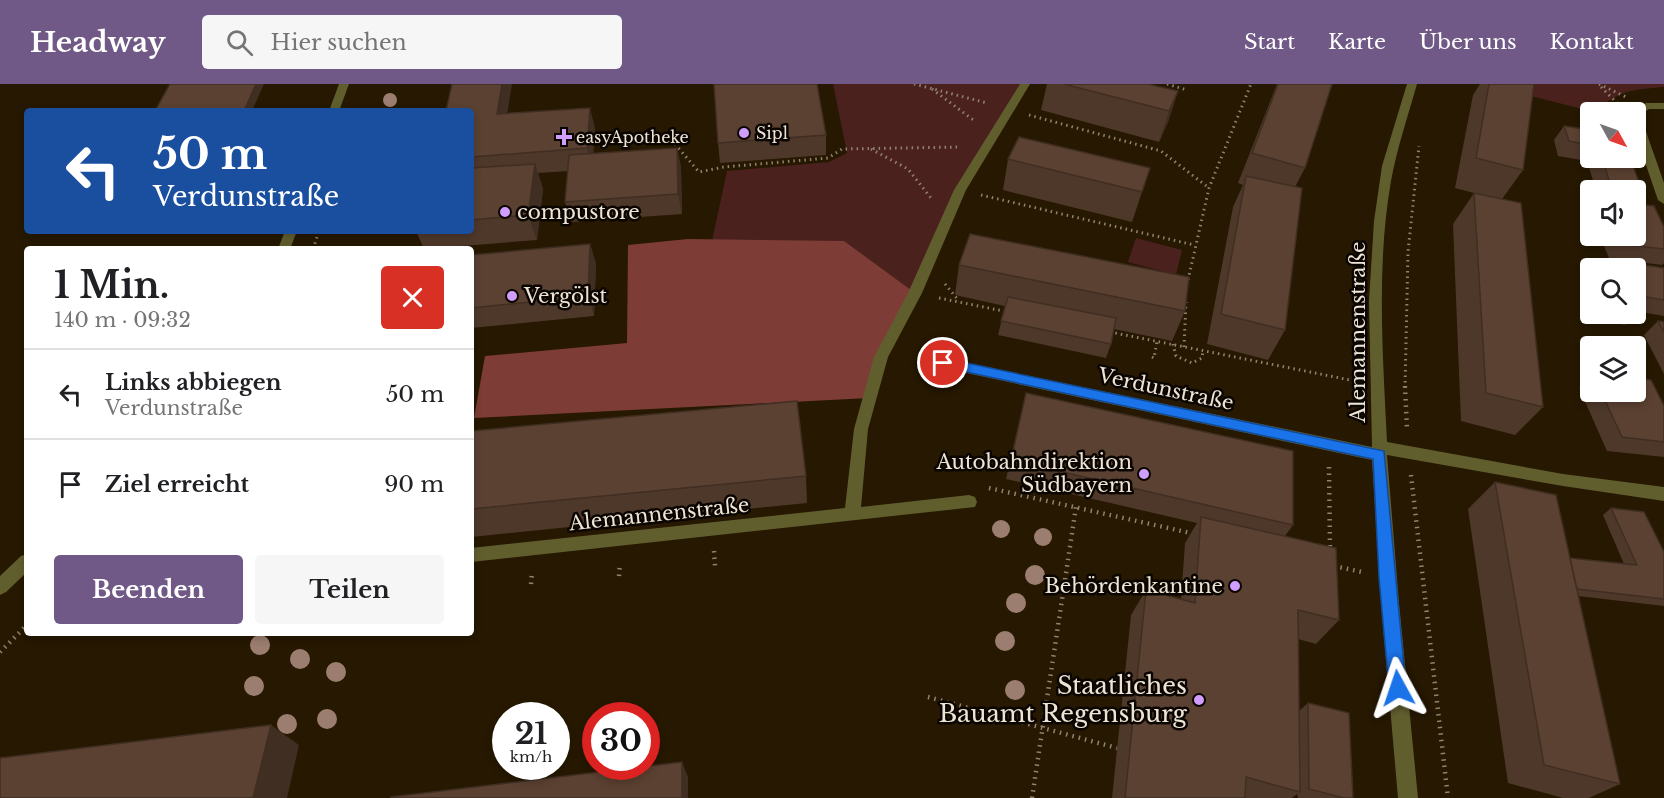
<!DOCTYPE html>
<html lang="de">
<head>
<meta charset="utf-8">
<style>
	body { margin:0; font-family:"Libre Baskerville",serif; background:#f6f6f6; color:#202124; height:100vh; display:flex; flex-direction:column; font-size:22px; white-space:nowrap }
	* { box-sizing:border-box; margin:0 }
	p { font-size:20px; color:#757577 }
	.icon { flex:none; width:33px; height:33px; fill:none; stroke:currentColor; stroke-width:2; stroke-linecap:round; stroke-linejoin:round }
	.map { position:relative; flex:1; overflow:hidden }
	.drawer { position:absolute; left:24px; top:162px; width:450px; height:390px; display:flex; flex-direction:column; background:#fff; border-radius:6px; box-shadow:0 3px 9px #0003 }
	.drawer>* { flex:none }
	.banner { position:absolute; left:24px; top:24px; width:450px; height:126px; border-radius:6px; box-shadow:0 3px 9px #0003; background:#1a4fa0; color:#fff; overflow:hidden }
	.needle { width:39px; rotate:130deg }
	.fabs { position:absolute; left:1580px; top:18px; display:grid; gap:12px }
	.fabs a { display:grid; place-items:center; width:66px; height:66px; border-radius:6px; background:#fff; box-shadow:0 3px 9px #0003; font-size:30px }
	.speed { position:absolute; left:492px; top:618px; display:flex; gap:12px; font-size:30px; font-weight:700; text-align:center }
	.speed>* { display:grid; place-content:center; width:78px; height:78px; border-radius:50%; background:#fff; box-shadow:0 3px 9px #0003; line-height:1 }
	.speed small { font-size:15px; font-weight:400 }
	.speed .limit { border:9px solid #d22; background:#fff; color:#111 }
	.pin { position:absolute; display:grid; place-items:center; width:51px; height:51px; color:#fff; margin:-26px; border:3px solid #fff; border-radius:50%; box-shadow:0 2px 6px #0007 }
	.me { position:absolute; width:66px; margin:-33px; rotate:355deg; stroke-linejoin:round; filter:drop-shadow(0 0 4px #0008) }
	.turn { display:flex; align-items:center; gap:21px; height:126px; padding:0 30px; font-size:27px }
	.turn .icon { width:78px; height:78px; stroke-width:2.5 }
	.turn b { display:block; font-size:42px; line-height:51px }
	.round { display:grid; place-items:center; flex:none; width:63px; height:63px; border-radius:6px; background:#f6f6f6 }
	.summary { display:flex; align-items:center; justify-content:space-between; height:102px; padding:0 30px }
	h1 { font-size:36px; font-weight:700; line-height:45px }
	.action { display:flex; gap:12px; margin-top:auto; padding:12px 30px }
	.action a { flex:1; height:69px; border-radius:6px; background:#705986; color:#fff; font-size:24px; font-weight:700; line-height:69px; text-align:center }
	.action a+a { background:#f6f6f6; color:#202124 }
	ul { padding:0; list-style:none }
	li { display:flex; align-items:center; gap:18px; height:90px; padding:0 30px; border-top:2px solid #e0e0e0 }
	li div { flex:1 }
	li b { display:block; font-size:22px }
	li em { font-style:normal }
	header { display:flex; align-items:center; gap:36px; box-sizing:border-box; height:84px; padding:0 30px; background:#705986; color:#fff }
	header strong { font-size:28px }
	nav { display:flex; gap:33px; margin-inline-start:auto; font-size:21px }
	.search { width:420px; height:54px; background:#f6f6f6; display:flex; align-items:center; gap:15px; box-sizing:border-box; padding:0 21px; border-radius:6px; color:#757577; font-size:22px }
	.map>svg:first-child { display:block }
	.green { fill:#4a211d }
	.forest { fill:#7d3c36 }
	.lines { fill:none; stroke-linecap:round; stroke-linejoin:round }
	.path-far1 { stroke:#908471; stroke-width:3; stroke-dasharray:1.5 4; stroke-linecap:butt }
	.path { stroke:#908471; stroke-width:4.5; stroke-dasharray:1.5 5; stroke-linecap:butt }
	.minor { fill:#615e2e; fill-rule:evenodd }
	.tree { fill:#9c7e71 }
	.wall { fill:#4e382a }
	.shaded-wall { fill:#402e22 }
	.building { fill:#5b4131; stroke:#402e22; stroke-width:1.5 }
	.route { fill:#1a73e8; stroke:#114b97; stroke-width:1.5 }
	.poi-dot { fill:#d19dfe; stroke:#0a0501; stroke-width:2 }
	.labels { text-anchor:middle; stroke-width:5; stroke-linejoin:round; paint-order:stroke }
	.far-poi-label { font-size:16px; fill:#eee4d6; stroke:#0a0501; text-anchor:start }
	.poi-label { font-size:20px; fill:#eee4d6; stroke:#0a0501; text-anchor:start }
	.street-label { font-size:20px; fill:#eee4d6; stroke:#0a0501 }
	.near-poi-label { font-size:24px; fill:#eee4d6; stroke:#0a0501; text-anchor:end }
</style>
</head>
<body>
<header>
<strong>Headway</strong>
<div class="search"><svg class="icon" aria-label="search" viewBox="0 0 24 24"><circle cx="10" cy="10" r="6"/><path d="M15 15l6 6"/></svg>Hier suchen</div>
<nav><a>Start</a><a>Karte</a><a>Über uns</a><a>Kontakt</a></nav>
</header>
<div class="map">
<svg width="1664" height="714" viewBox="0 0 1664 714">
	<rect width="100%" height="100%" fill="#261801"/>
	<g class="green">
		<polygon points="833,0 1025,0 960,106 915,209 712,157 727,87 829,78 847,69"/>
		<path d="M1483 0H1664V3C1642 5 1624 5 1606 19L1604 28H1594Z"/>
		<polygon points="1136,154 1182,166 1176,191 1128,178"/>
	</g>
	<polygon class="forest" points="688,155 844,157 915,209 869,314 474,334 485,272 627,259 628,161"/>
	<g class="lines">
		<g class="path-far1">
			<polyline points="914,0 987,19"/>
			<polyline points="1167,0 1187,6"/>
			<polyline points="1599,0 1626,13"/>
			<polyline points="1601,3 1619,21"/>
			<polyline points="932,5 976,38"/>
			<polyline points="1029,31 1161,67 1209,104"/>
			<polyline points="675,60 699,88 724,83 828,74 842,65 960,63"/>
			<polyline points="871,65 908,85 931,114"/>
			<polyline points="981,111 1194,161"/>
			<polyline points="313,165 319,147"/>
			<polyline points="1188,196 1209,104 1251,0"/>
			<polyline points="945,200 959,217"/>
			<polyline points="939,214 1008,228"/>
			<polyline points="1110,248 1355,297"/>
			<polyline points="1173,260 1176,272 1192,279 1202,274 1203,266"/>
			<polyline points="1184,263 1186,218"/>
			<polyline points="1152,273 1154,274 1157,257"/>
			<polyline points="1405,304 1408,168 1419,62"/>
		</g>
		<g class="path">
			<polyline points="1405,302 1407,345"/>
			<polyline points="1329,383 1330,465"/>
			<polyline points="1411,391 1448,714"/>
			<polyline points="989,404 1195,450"/>
			<polyline points="714,467 715,482"/>
			<polyline points="1334,482 1362,488"/>
			<polyline points="619,492 620,479"/>
			<polyline points="531,500 532,489"/>
			<polyline points="0,568 27,541"/>
			<polyline points="928,613 1117,664"/>
			<polyline points="1032,714 1076,423"/>
		</g>
		<g class="minor">
			<polygon points="339,0 349,0 339,27 329,27"/>
			<polygon points="1020,0 1030,0 966,106 922,209 888,273 868,345 861,423 969,411 975,413 977,418 975,423 471,478 471,464 845,424 854,345 874,273 908,209 954,106"/>
			<path d="M1407 0H1417C1408 32 1397 64 1391 97 1376 183 1383 272 1387 358L1563 390 1664 403V417L1563 402 1387 371 1399 519 1418 714H1398L1381 519 1372 376 943 284 936 279 943 274 1372 363 1369 217 1374 137 1382 82Z"/>
			<polygon points="1646,19 1664,19 1664,25 1649,25 1643,29 1643,39 1664,99 1664,120 1658,116 1635,49 1635,28 1633,28"/>
			<polygon points="285,147 297,147 290,165 278,165"/>
			<polygon points="27,470 27,488 6,508 0,511 0,492 21,472"/>
		</g>
	</g>
	<g class="tree">
		<circle cx="390" cy="16" r="7"/>
		<circle cx="1001" cy="445" r="9"/>
		<circle cx="1043" cy="453" r="9"/>
		<circle cx="1035" cy="491" r="10"/>
		<circle cx="1016" cy="519" r="10"/>
		<circle cx="1005" cy="557" r="10"/>
		<circle cx="260" cy="561" r="10"/>
		<circle cx="300" cy="575" r="10"/>
		<circle cx="336" cy="588" r="10"/>
		<circle cx="254" cy="602" r="10"/>
		<circle cx="1015" cy="606" r="10"/>
		<circle cx="327" cy="635" r="10"/>
		<circle cx="287" cy="640" r="10"/>
	</g>
	<g class="wall">
		<polygon points="1047,0 1148,0 1178,7 1168,38 1159,58 1041,26"/>
		<polygon points="1277,0 1332,0 1305,84 1295,103 1285,246 1268,276 1207,260 1233,123 1243,101 1238,99"/>
		<polygon points="1480,0 1534,0 1523,86 1502,115 1543,323 1515,351 1461,337 1453,140 1474,109 1455,104 1473,11"/>
		<polygon points="471,27 507,30 595,44 593,70 677,64 681,84 682,130 571,138 565,118 568,87 538,89 543,105 537,156 424,165 416,147 471,147"/>
		<polygon points="1564,42 1590,46 1590,74 1630,74 1642,106 1636,113 1638,120 1664,143 1664,179 1662,181 1609,174 1600,152 1635,152 1635,106 1596,106 1587,77 1558,72 1554,56"/>
		<polygon points="826,51 826,71 720,79 718,59"/>
		<polygon points="1008,75 1150,84 1132,138 1003,106"/>
		<polygon points="590,160 596,180 594,232 471,244 471,171"/>
		<polygon points="1623,178 1664,184 1664,232 1635,227 1635,184 1617,184"/>
		<polygon points="959,181 1185,227 1172,257 1114,245 1111,260 1106,274 998,251 1005,222 955,211"/>
		<polygon points="1590,214 1590,230 1632,230 1633,233 1625,241 1591,234 1586,218"/>
		<polygon points="1658,237 1664,238 1664,290 1644,251"/>
		<polygon points="1590,293 1590,308 1635,308 1664,322 1664,373 1607,367 1579,304"/>
		<polygon points="1026,309 1293,441 1285,452 1339,536 1316,560 1298,555 1299,627 1308,619 1353,714 1298,714 1297,710 1292,714 1112,714 1131,531 1146,506 1181,515 1185,459 1197,439 1006,395"/>
		<polygon points="471,347 806,392 807,419 471,453"/>
		<polygon points="1495,398 1570,474 1624,480 1603,431 1611,424 1664,468 1664,522 1578,512 1620,700 1589,714 1563,714 1508,699 1468,425"/>
	</g>
	<g class="shaded-wall">
		<polygon points="256,0 264,0 252,27 244,27"/>
		<polygon points="502,0 512,0 504,51 497,30"/>
		<polygon points="1178,7 1168,38 1159,58 1169,27"/>
		<polygon points="590,24 595,44 592,85 587,64"/>
		<polygon points="677,64 681,84 682,130 678,110"/>
		<polygon points="535,80 543,105 537,156 528,131"/>
		<polygon points="590,160 596,180 594,232 588,212"/>
		<polygon points="271,641 299,661 287,714 253,714"/>
		<polygon points="682,678 688,693 688,714 682,714"/>
	</g>
	<g class="building">
		<polygon points="170,0 256,0 244,27 155,27"/>
		<polygon points="452,0 502,0 497,30 590,24 587,64 471,73 471,27 446,27"/>
		<polygon points="714,0 817,0 826,51 718,59"/>
		<polygon points="1064,0 1148,0 1178,7 1169,27"/>
		<polygon points="1278,0 1332,0 1305,84 1252,69"/>
		<polygon points="1489,0 1534,0 1523,86 1476,74"/>
		<polygon points="1564,42 1590,46 1590,61 1569,57"/>
		<polygon points="1019,53 1150,84 1142,108 1008,75"/>
		<polygon points="677,64 678,110 565,118 569,71"/>
		<polygon points="1602,74 1630,74 1642,106 1611,102"/>
		<polygon points="535,80 528,131 471,136 471,84"/>
		<polygon points="1246,92 1302,104 1285,246 1221,230"/>
		<polygon points="1474,109 1521,119 1543,323 1486,309"/>
		<polygon points="1635,113 1636,113 1638,120 1635,120"/>
		<polygon points="1635,120 1654,122 1664,143 1664,165 1622,160 1619,152 1635,152"/>
		<polygon points="970,150 1189,193 1185,227 959,181"/>
		<polygon points="590,160 588,212 471,224 471,171"/>
		<polygon points="1623,178 1664,184 1664,216 1635,211 1635,184 1626,184"/>
		<polygon points="1008,213 1116,234 1111,260 1001,237"/>
		<polygon points="1613,230 1632,230 1633,233"/>
		<polygon points="1658,237 1664,238 1664,248"/>
		<polygon points="1635,294 1651,296 1664,322 1664,358 1622,353 1601,308 1635,308"/>
		<polygon points="1026,309 1293,367 1293,441 1011,376"/>
		<polygon points="797,317 806,392 471,425 471,347"/>
		<polygon points="1495,398 1556,411 1620,700 1544,681"/>
		<polygon points="1611,424 1644,428 1664,468 1664,515 1577,505 1570,474 1637,481"/>
		<polygon points="1201,433 1336,464 1339,536 1298,526 1300,708 1246,693 1245,714 1125,714 1146,506 1195,519"/>
		<polygon points="1308,619 1349,629 1353,714 1344,714 1309,705"/>
		<polygon points="271,641 253,714 0,714 0,674"/>
		<polygon points="682,678 682,714 391,714 391,713"/>
	</g>
	<polygon class="route" points="943,274 1384,367 1406,604 1403,609 1398,612 1392,609 1389,604 1379,494 1373,375 938,282 938,276"/>
	<g class="poi-dot">
		<circle cx="744" cy="49" r="6"/>
		<path d="M561 44h6v6h6v6h-6v6h-6v-6h-6v-6h6z"/>
		<circle cx="505" cy="128" r="6"/>
		<circle cx="512" cy="212" r="6"/>
		<circle cx="1144" cy="390" r="6"/>
		<circle cx="1235" cy="502" r="6"/>
		<circle cx="1199" cy="616" r="6"/>
	</g>
	<g class="labels">
		<g class="far-poi-label">
			<text x="756" y="55">Sipl</text>
			<text x="576" y="59">easyApotheke</text>
		</g>
		<g class="poi-label">
			<text x="517" y="135">compustore</text>
			<text x="524" y="219">Vergölst</text>
			<text x="1132" y="385" text-anchor="end">Autobahndirektion<tspan x="1132" dy="23">Südbayern</tspan></text>
			<text x="1223" y="509" text-anchor="end">Behördenkantine</text>
		</g>
		<g class="street-label">
			<text transform="translate(1358 248) rotate(-90)" y="7">Alemannenstraße</text>
			<text transform="translate(1166 305) rotate(12)" y="7">Verdunstraße</text>
			<text transform="translate(659 430) rotate(-6)" y="7">Alemannenstraße</text>
		</g>
		<g class="near-poi-label">
			<text x="1187" y="610">Staatliches<tspan x="1187" dy="28">Bauamt Regensburg</tspan></text>
		</g>
	</g>
</svg>
<div class="fabs">
<a><svg class="needle" viewBox="-14 -14 28 28"><path d="M0-13l5 13h-10z" fill="#e53935"/><path d="M0 13l5-13h-10z" fill="#757577"/></svg></a>
<a><svg class="icon" aria-label="sound" viewBox="0 0 24 24"><path d="M4 9h4l5-4v14l-5-4H4zM17 9q2 3 0 6"/></svg></a>
<a><svg class="icon" aria-label="search" viewBox="0 0 24 24"><circle cx="10" cy="10" r="6"/><path d="M15 15l6 6"/></svg></a>
<a><svg class="icon" aria-label="layers" viewBox="0 0 24 24"><path d="M12 4l9 5-9 5-9-5zM3 14l9 5 9-5"/></svg></a>
</div>
<div class="speed"><div>21<small>km/h</small></div><div class="limit">30</div></div>
<div class="pin" style="left:943px;top:279px;background:#d93025"><svg class="icon" aria-label="arrive" viewBox="0 0 24 24"><path d="M6 21V4h12l-3 4 3 4H6"/></svg></div>
<svg class="me" style="left:1398px;top:604px" viewBox="-20 -20 40 40"><path d="M0-17L14 15 0 8-14 15z" fill="#1a73e8" stroke="#fff" stroke-width="4"/></svg>
<div class="banner">
<div class="turn"><svg class="icon" aria-label="left" viewBox="0 0 24 24"><path d="M17 20v-9H6M10 6l-5 5 5 5"/></svg><div><b>50 m</b>Verdunstraße</div></div>
</div>
<section class="drawer">
<div class="summary"><div><h1>1 Min.</h1><p>140 m · 09:32</p></div><a class="round" style="background:#d93025;color:#fff"><svg class="icon" aria-label="close" viewBox="0 0 24 24"><path d="M6 6l12 12M18 6L6 18"/></svg></a></div>
<ul>
<li><svg class="icon" aria-label="left" viewBox="0 0 24 24"><path d="M17 20v-9H6M10 6l-5 5 5 5"/></svg><div><b>Links abbiegen</b><p>Verdunstraße</p></div><em>50 m</em></li>
<li><svg class="icon" aria-label="arrive" viewBox="0 0 24 24"><path d="M6 21V4h12l-3 4 3 4H6"/></svg><div><b>Ziel erreicht</b></div><em>90 m</em></li>
</ul>
<div class="action"><a>Beenden</a><a>Teilen</a></div>
</section>
</div>
</body>
</html>
